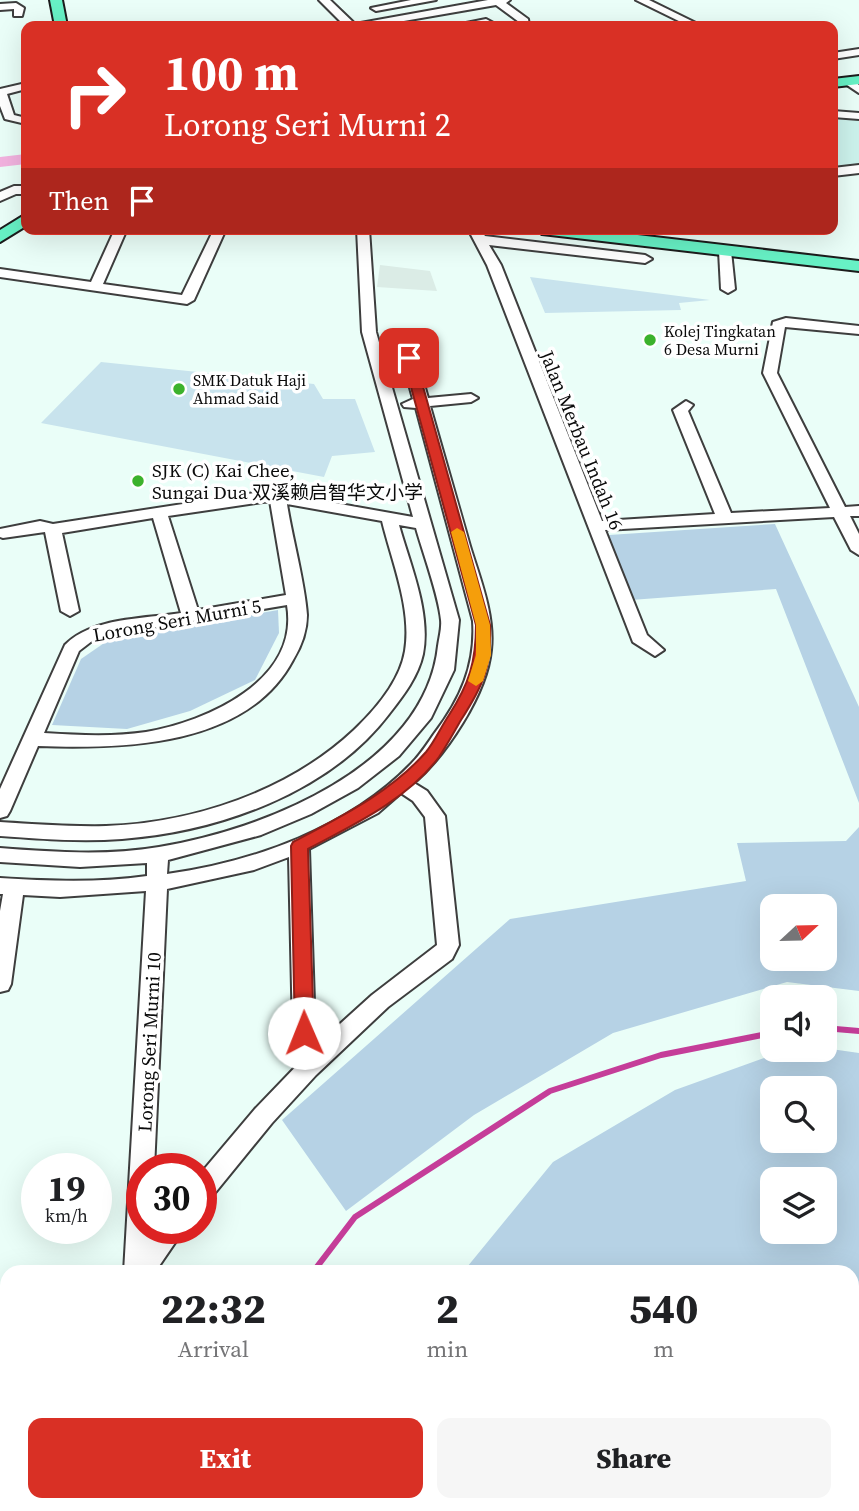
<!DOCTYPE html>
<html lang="en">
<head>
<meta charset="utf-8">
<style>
	body { margin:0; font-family:"Source Serif 4","Noto Sans SC",serif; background:#f6f6f6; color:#202124; height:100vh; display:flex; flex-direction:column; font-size:26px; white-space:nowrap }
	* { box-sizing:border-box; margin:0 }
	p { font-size:23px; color:#757577 }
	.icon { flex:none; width:38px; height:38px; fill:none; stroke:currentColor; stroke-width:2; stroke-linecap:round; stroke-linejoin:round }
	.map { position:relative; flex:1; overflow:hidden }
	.sheet { position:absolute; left:0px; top:1265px; width:859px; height:247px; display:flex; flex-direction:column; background:#fff; border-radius:21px 21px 0 0; box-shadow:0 7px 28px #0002 }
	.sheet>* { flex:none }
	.top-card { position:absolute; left:21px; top:21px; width:817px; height:214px; border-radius:14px; box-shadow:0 7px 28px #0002; background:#d93025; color:#fff; overflow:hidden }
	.needle { width:46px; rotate:68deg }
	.controls { position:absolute; left:760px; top:894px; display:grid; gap:14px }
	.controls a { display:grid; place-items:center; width:77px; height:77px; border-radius:14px; background:#fff; box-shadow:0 7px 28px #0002; font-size:35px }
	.speed { position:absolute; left:21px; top:1153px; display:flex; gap:14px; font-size:35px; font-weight:700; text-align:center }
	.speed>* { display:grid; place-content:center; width:91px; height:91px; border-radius:50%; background:#fff; box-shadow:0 7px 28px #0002; line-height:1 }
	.speed small { font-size:18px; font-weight:400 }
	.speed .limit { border:10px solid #d22; background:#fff; color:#111 }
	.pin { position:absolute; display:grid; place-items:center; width:60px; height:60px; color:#fff; margin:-30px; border-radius:14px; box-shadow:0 4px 10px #0006 }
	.me { position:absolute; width:77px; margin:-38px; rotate:359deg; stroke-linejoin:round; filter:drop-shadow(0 0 5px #0008) }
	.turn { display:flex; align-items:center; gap:24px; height:147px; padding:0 28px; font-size:32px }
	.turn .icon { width:91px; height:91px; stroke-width:2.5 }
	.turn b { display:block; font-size:49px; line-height:60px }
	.then { display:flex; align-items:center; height:66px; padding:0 28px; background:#0003; gap:14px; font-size:26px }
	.eta { display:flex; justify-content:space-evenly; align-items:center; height:119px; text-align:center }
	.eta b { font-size:42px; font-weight:800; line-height:49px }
	.button { display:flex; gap:14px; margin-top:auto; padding:14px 28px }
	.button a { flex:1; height:80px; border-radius:14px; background:#d93025; color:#fff; font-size:28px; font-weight:800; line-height:80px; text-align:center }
	.button a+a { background:#f6f6f6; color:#202124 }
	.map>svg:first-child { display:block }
	.farmland { fill:#ccf2ec }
	.green { fill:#b6d2e5; fill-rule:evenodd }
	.pitch { fill:#c8e3ed }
	.plaza { fill:#dbece6 }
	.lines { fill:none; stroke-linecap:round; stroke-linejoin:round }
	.stream-far1 { stroke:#c53d99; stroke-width:2.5 }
	.stream { stroke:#c53d99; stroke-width:6 }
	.river { fill:#f2b2df; fill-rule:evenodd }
	.minor-casing { stroke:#3e3e3e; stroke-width:4 }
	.major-casing { stroke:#1c1c1c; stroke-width:4 }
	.minor { fill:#fff; fill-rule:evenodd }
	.major { fill:#67f1c5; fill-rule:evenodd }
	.route { fill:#d93025; stroke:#8d1f18; stroke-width:2 }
	.slow { fill:#f59e0b }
	.poi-dot { fill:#3cb22c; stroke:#fff; stroke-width:2.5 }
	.labels { text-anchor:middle; stroke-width:7; stroke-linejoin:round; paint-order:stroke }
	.far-poi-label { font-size:16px; fill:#0b0b0b; stroke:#fff; text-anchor:start }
	.street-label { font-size:19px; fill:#0b0b0b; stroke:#fff }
	.poi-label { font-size:19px; fill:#0b0b0b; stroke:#fff; text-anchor:start }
</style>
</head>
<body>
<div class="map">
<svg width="859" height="1511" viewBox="0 0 859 1511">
	<rect width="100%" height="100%" fill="#eafef8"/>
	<polygon class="farmland" points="833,116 859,117 859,164 833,167"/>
	<g class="green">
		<polygon points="775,524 859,707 859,803 776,589 631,600 609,535"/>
		<polygon points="278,610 279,633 255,680 190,711 127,729 52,725 81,659 110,639"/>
		<path d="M859 827V991L787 982 613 1033 474 1115 346 1211 282 1120 510 919 746 881 737 843 846 841ZM824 906V959H772V906Z"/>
		<path d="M824 1048 859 1053V1511H267L272 1505H852V1272H463L553 1162 675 1090 786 1050H824ZM824 1088V1141H772V1088ZM772 1180H824V1232H772Z"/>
	</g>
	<g class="pitch">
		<polygon points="530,277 710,300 679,303 681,310 545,313"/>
		<polygon points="101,362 314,384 323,399 355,399 375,452 332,456 324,477 41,423"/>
	</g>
	<polygon class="plaza" points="380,265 430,271 437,291 377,287"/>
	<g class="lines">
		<polyline class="stream-far1" points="376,26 399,22"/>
		<g class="stream">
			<polyline points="824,1028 859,1031"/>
			<polyline points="313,1272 355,1217 550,1091 661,1055 772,1033"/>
			<polyline points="129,1511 131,1505"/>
		</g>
		<polygon class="river" points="26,154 26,164 0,167 0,157"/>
		<g class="minor-casing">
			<g id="minor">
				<polygon points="319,0 330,0 355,24 488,0 510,0 506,3 528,19 529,25 512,26 519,22 496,5 375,26 345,26"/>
				<polygon points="411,0 436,0 376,11 371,8"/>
				<polygon points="636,0 649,0 702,26 689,26"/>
				<polygon points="16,3 24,8 22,16 14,16 14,9 0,10 0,4"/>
				<polygon points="486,19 499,26 460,26 461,24"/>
				<polygon points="859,49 859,55 833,59 833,53"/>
				<polygon points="844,79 852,79 859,85 859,93 844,83"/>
				<polygon points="26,83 26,89 7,94 14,115 26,118 26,124 5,119 0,106 0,89"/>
				<polygon points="833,111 859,113 859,119 833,117"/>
				<polygon points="859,165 859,173 833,176 833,168"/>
				<polygon points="14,186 26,186 26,194 16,194 0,201 0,192"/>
				<polygon points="115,229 127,229 103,284 182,295 214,229 226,229 194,300 187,304 0,277 0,269 91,282"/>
				<path d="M357 229H369L376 332 459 620 454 670 431 718 399 756 358 788 311 814 261 835 168 860 167 874C254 862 349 828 411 764 420 755 427 744 434 734 460 700 476 665 473 621L416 408 404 407 402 404 413 399 402 358 414 351 421 355 417 360 428 398 471 394 478 398 471 402 430 406C443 453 457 499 470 546 480 579 495 615 491 650 487 694 446 755 414 783L427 791 445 816 459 945 452 959 388 1007 316 1075 272 1123 210 1199 201 1202V1173L255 1109 306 1056 293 1033 289 857 254 870 167 889 154 1169H142V1228H152L151 1237 158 1228H185L155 1272H124L146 891 60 897 23 895 11 984 8 990 0 992V911L3 894H0V878C49 881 98 883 147 876V863L80 867 0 862V848C53 852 107 856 159 847 263 830 425 767 438 646 439 638 442 628 441 620 439 596 423 553 416 528L399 525C410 565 431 612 423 654 418 677 403 696 389 714 329 793 218 832 122 839 81 842 41 839 0 836V822C35 824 71 827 106 826 194 823 289 791 354 730 375 710 400 681 405 651 412 609 392 562 382 521L287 504C292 537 305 583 307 615 307 631 301 647 293 660 247 747 123 749 38 746L10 811 7 816 0 818V789L65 645C92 617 145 619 181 613L153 518 62 533 79 611 70 616 61 611 45 532 3 538 0 537V529L40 521 53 524 267 491 413 517 362 332ZM270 501 286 595 198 610 168 516ZM287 605C300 681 206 722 146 732 112 737 78 735 44 733L79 651 92 641 105 636ZM401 793 413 801 425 817 437 945 372 995 320 1042 315 1033 309 849 378 813Z"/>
				<polygon points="468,229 480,229 485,236 645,255 652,259 645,263 489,245 501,265 602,521 715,514 673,410 686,401 693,405 688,411 731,513 830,508 763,373 773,322 786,318 859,326 859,334 785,327 777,373 845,507 859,506 859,516 850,516 859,534 859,555 851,550 834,517 605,530 647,635 664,650 655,656 633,642 487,265"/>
				<polygon points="725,247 731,251 735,289 728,293 721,289 719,251"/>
				<polygon points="7,1428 7,1457 0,1459 0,1430"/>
			</g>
		</g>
		<g class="major-casing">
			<g id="major">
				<polygon points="50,0 62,0 67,26 55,26"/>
				<polygon points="859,76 859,84 833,87 833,79"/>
				<polygon points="26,214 26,226 0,242 0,230"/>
				<polygon points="534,229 586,229 859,261 859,271 542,234"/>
			</g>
		</g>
		<use href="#minor" class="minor"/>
		<use href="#major" class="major"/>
	</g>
	<path class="route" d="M405 356 415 358 490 625C492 666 483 686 461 720 454 732 447 745 439 757 407 800 353 825 308 849L314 1033 311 1039 304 1041 298 1039 295 1033 291 846 293 842C340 817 390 793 426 752 435 741 441 727 449 715 469 684 476 662 476 625L403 358Z"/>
	<polygon class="slow" points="457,528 464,532 490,625 491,655 483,681 476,686 468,681 476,655 476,625 451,532"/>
	<g class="poi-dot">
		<circle cx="650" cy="340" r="7"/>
		<circle cx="179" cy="389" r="7"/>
		<circle cx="138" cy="481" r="7"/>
	</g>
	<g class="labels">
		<g class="far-poi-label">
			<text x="664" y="337">Kolej Tingkatan<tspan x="664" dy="18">6 Desa Murni</tspan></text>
			<text x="193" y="386">SMK Datuk Haji<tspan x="193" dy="18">Ahmad Said</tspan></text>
		</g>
		<g class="street-label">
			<text transform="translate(582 440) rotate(68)" y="7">Jalan Merbau Indah 16</text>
			<text transform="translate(177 620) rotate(-10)" y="7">Lorong Seri Murni 5</text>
			<text transform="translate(149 1042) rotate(-87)" y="7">Lorong Seri Murni 10</text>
		</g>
		<g class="poi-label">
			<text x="152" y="477">SJK (C) Kai Chee,<tspan x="152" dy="22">Sungai Dua 双溪赖启智华文小学</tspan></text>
		</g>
	</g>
</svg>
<div class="controls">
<a><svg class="needle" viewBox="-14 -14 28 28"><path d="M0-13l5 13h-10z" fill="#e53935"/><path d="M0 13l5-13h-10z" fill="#757577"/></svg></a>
<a><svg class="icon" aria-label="sound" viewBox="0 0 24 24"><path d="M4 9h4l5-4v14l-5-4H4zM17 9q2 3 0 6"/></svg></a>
<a><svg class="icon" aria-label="search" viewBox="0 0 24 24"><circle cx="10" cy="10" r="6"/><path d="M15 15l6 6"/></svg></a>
<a><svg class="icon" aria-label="layers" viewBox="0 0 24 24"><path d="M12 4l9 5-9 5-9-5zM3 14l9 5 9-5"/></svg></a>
</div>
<div class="speed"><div>19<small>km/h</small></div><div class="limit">30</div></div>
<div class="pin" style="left:409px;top:358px;background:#d93025"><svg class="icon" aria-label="arrive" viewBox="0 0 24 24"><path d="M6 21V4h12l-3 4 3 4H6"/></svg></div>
<svg class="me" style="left:304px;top:1033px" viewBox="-20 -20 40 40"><circle r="19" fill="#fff"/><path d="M0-13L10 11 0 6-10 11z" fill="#d93025"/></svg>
<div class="top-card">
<div class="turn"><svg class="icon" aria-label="right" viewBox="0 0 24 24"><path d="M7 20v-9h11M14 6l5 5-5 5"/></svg><div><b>100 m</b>Lorong Seri Murni 2</div></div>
<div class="then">Then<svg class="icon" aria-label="arrive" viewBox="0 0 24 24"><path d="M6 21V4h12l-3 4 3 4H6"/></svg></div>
</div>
<section class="sheet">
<div class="eta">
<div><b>22:32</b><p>Arrival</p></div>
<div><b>2</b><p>min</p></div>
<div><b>540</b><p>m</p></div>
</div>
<div class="button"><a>Exit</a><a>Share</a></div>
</section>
</div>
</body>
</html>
